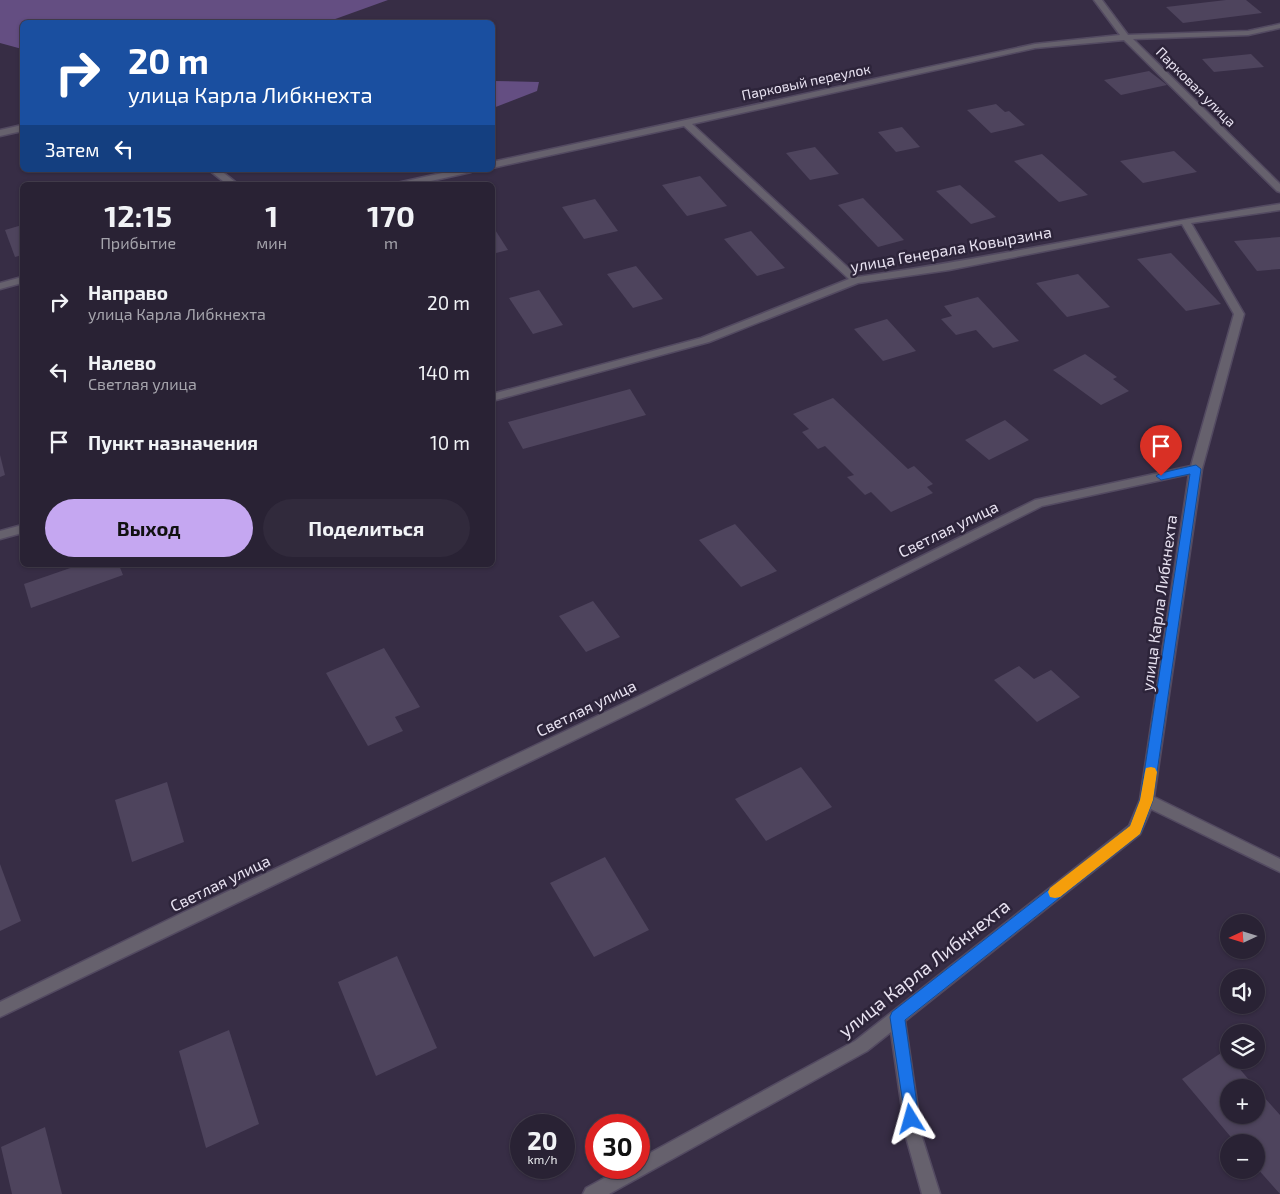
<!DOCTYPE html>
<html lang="ru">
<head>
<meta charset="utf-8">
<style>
	body { margin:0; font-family:"Exo 2",sans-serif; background:#312a3c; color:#f1f3f6; height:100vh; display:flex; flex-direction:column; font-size:19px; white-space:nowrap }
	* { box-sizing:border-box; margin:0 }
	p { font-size:16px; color:#a5a4ac }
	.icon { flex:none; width:28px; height:28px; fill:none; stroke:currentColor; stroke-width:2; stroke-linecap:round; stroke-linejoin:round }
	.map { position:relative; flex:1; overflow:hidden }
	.details { position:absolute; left:20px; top:182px; width:475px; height:385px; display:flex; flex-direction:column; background:#292234; border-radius:8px; box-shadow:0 1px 4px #0004,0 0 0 1px #453f4f }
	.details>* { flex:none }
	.hud { position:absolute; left:20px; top:20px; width:475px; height:152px; border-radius:8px; box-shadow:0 1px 4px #0004,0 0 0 1px #453f4f; background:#1a4fa0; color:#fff; overflow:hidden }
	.needle { width:32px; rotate:266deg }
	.buttons { position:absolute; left:1220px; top:914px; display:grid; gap:10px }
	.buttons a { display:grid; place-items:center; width:45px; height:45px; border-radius:50%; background:#292234; box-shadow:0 1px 4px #0004,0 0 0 1px #453f4f; font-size:25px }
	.speed { position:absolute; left:510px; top:1114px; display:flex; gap:10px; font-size:25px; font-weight:700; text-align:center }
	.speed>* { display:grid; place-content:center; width:65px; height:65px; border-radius:50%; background:#292234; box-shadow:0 1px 4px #0004,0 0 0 1px #453f4f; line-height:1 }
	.speed small { font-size:12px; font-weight:400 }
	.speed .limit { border:8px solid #d22; background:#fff; color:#111 }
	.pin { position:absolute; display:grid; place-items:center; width:42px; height:42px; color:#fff; margin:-51px -21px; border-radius:50% 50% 50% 0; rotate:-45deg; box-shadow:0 0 5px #0007 }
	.pin .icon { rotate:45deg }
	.me { position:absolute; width:55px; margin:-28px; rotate:352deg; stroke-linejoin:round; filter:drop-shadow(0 0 4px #0008) }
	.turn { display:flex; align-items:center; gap:18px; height:105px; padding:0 25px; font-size:22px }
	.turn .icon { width:65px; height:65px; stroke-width:2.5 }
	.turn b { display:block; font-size:35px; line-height:42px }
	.then { display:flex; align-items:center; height:48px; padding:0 25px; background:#0003; gap:10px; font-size:19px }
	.eta { display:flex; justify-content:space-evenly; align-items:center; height:85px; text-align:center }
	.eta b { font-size:30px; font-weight:700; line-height:35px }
	.primary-button { display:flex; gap:10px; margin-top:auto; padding:10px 25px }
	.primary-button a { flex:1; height:58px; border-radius:30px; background:#c5a7f1; color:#111; font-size:20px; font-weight:700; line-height:58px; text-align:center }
	.primary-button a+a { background:#312a3c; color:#f1f3f6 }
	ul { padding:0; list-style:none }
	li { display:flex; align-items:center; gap:15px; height:70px; padding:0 25px }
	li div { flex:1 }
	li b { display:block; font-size:19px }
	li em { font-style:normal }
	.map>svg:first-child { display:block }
	.forest { fill:#644e82 }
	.building { fill:#4e445d }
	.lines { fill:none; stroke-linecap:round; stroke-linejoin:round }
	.minor-casing { stroke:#534a61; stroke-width:3 }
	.minor { fill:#66616d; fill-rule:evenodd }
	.route { fill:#1a73e8; stroke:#114b97 }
	.slow { fill:#f59e0b }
	.labels { text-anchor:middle; stroke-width:5; stroke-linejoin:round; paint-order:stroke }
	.far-street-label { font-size:14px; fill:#e8e2f1; stroke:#2d243a }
	.street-label { font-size:16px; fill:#e8e2f1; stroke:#2d243a }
	.near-street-label { font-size:19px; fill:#e8e2f1; stroke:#2d243a }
</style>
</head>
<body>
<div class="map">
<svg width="1280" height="1194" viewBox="0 0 1280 1194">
	<rect width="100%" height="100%" fill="#372d45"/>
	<g class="forest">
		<polygon points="0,0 388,0 327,22 22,22 22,49 0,43"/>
		<polygon points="493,81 539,82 537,91 493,108"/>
	</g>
	<g class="building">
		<polygon points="1226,0 1246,0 1262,13 1183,23 1166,7"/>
		<polygon points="1251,54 1264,67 1214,72 1202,59"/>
		<polygon points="1149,71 1167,85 1121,95 1104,80"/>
		<polygon points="996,104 1005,112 1009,111 1025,125 991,133 967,110"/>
		<polygon points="902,127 920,147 896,152 878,132"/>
		<polygon points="815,147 839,174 810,180 786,153"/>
		<polygon points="1174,151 1197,172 1143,183 1120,161"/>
		<polygon points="1042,154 1088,195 1059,202 1014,161"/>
		<polygon points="700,176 727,206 687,216 662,185"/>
		<polygon points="960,185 996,217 971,224 936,191"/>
		<polygon points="863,198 904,240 878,247 838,205"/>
		<polygon points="595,199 618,231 584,239 562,207"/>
		<polygon points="22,225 22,255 15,257 5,230"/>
		<polygon points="492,225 508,250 492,254"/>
		<polygon points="751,231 785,268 757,276 724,239"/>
		<polygon points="1280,237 1280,269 1257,271 1234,241"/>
		<polygon points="1171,253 1221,304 1186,311 1137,259"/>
		<polygon points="636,266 663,299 633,308 607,274"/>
		<polygon points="1078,274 1110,307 1067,317 1036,283"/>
		<polygon points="539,290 563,325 533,334 509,298"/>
		<polygon points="978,297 1019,341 993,348 976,330 956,335 941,319 952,316 944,306"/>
		<polygon points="887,319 916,351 883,361 854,329"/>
		<polygon points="1085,354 1117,377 1113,379 1129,391 1101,405 1053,370"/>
		<polygon points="630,389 646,415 523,449 508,422"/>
		<polygon points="833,398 908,469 914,466 933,484 927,487 933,493 891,512 871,492 865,495 847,477 854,475 825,446 818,449 802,432 809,429 793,414"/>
		<polygon points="1005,420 1029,440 989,460 965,440"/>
		<polygon points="0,455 5,475 0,477"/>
		<polygon points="735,524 777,571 741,587 699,540"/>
		<polygon points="79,565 119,565 123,575 31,608 24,584"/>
		<polygon points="593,601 620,637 586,652 559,616"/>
		<polygon points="384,648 420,707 395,717 403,731 368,746 326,673"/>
		<polygon points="1019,666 1034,679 1051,670 1080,697 1037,722 994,680"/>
		<polygon points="801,767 832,807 766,841 735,799"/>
		<polygon points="167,782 184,842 132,862 115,800"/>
		<polygon points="605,857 649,930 594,957 550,883"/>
		<polygon points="0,864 21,921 0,931"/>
		<polygon points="397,956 437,1048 376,1076 338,982"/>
		<polygon points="229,1030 259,1124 206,1148 179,1051"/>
		<polygon points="1224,1051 1229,1057 1229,1060 1232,1060 1256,1088 1229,1088 1229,1115 1256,1115 1256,1088 1280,1115 1280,1194 1256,1167 1256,1142 1235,1142 1182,1079"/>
		<polygon points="45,1127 62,1194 12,1194 1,1147"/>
	</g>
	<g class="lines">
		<g class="minor-casing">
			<g id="minor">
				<path d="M1094 0H1102L1128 35 1248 31 1280 24V28L1248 35 1133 39 1280 184V192L1277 191 1124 40 1035 48 692 124 858 277C1000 257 1139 225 1280 204V210L1191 223 1244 314 1202 469 1154 797 1280 859V872L1151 809 1140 834 905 1021 922 1137 940 1194H922L906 1137 891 1032 867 1051 609 1194H583L586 1188 623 1168H639V1159L855 1041 1129 826 1140 800 1189 474 1042 506 645 706 0 1017V1002L178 915 635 698 1035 500 1191 466 1234 314 1182 224 949 270 858 283 709 342 492 401V394L701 338 849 279 684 126 492 168V162L1035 44 1120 35Z"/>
				<polygon points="22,125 22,131 0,136 0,130"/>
				<polygon points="209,170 220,170 239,185 228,185"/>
				<polygon points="456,170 473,170 471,172 413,185 395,185 397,183"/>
				<polygon points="22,277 22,283 0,289 0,283"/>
				<polygon points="22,525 22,533 0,539 0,531"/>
			</g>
		</g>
		<use href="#minor" class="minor"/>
	</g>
	<polygon class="route" points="1196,465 1201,469 1153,800 1142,830 1140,834 905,1020 919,1119 916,1124 911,1126 906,1124 890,1017 892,1012 1130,826 1140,800 1190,474 1161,480 1156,476 1161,473"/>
	<polygon class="slow" points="1151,767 1155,768 1157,772 1153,800 1140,834 1060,897 1055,898 1050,897 1048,892 1050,888 1130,826 1140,800 1145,772 1146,768"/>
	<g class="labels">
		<g class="far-street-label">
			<text transform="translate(806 82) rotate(-12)" y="5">Парковый переулок</text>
			<text transform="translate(1196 87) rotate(45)" y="5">Парковая улица</text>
		</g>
		<g class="street-label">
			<text transform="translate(951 249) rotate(-10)" y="6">улица Генерала Ковырзина</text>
			<text transform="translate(948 529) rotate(-26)" y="6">Светлая улица</text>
			<text transform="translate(1159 603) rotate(-82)" y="6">улица Карла Либкнехта</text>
			<text transform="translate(586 708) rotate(-26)" y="6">Светлая улица</text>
			<text transform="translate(220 883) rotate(-26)" y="6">Светлая улица</text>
		</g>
		<g class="near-street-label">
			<text transform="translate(924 968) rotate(-38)" y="7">улица Карла Либкнехта</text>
		</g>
	</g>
</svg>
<div class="buttons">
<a><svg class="needle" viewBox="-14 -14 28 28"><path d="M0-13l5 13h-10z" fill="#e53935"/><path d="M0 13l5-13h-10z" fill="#a5a4ac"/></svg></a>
<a><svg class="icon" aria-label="sound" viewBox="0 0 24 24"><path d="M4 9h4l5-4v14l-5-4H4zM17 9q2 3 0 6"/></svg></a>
<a><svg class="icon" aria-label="layers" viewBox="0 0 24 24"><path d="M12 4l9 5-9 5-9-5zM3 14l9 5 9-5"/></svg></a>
<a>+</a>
<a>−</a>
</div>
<div class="speed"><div>20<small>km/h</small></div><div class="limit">30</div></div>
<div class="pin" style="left:1161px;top:476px;background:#d93025"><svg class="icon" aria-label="arrive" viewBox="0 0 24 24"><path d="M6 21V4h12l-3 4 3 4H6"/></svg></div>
<svg class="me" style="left:911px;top:1119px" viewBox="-20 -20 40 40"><path d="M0-17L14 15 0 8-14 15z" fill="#1a73e8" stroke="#fff" stroke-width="4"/></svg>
<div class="hud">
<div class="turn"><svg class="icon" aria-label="right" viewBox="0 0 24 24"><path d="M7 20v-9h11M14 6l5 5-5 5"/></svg><div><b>20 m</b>улица Карла Либкнехта</div></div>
<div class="then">Затем<svg class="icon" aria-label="left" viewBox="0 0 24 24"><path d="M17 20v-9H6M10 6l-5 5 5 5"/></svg></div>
</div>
<section class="details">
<div class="eta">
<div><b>12:15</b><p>Прибытие</p></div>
<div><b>1</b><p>мин</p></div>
<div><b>170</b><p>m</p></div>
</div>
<ul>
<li><svg class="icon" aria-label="right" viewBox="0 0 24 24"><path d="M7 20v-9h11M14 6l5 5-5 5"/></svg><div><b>Направо</b><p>улица Карла Либкнехта</p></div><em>20 m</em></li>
<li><svg class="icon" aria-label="left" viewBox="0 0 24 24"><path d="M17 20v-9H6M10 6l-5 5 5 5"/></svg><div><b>Налево</b><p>Светлая улица</p></div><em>140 m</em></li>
<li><svg class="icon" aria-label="arrive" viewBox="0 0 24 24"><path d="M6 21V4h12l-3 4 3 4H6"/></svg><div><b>Пункт назначения</b></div><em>10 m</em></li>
</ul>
<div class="primary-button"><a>Выход</a><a>Поделиться</a></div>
</section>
</div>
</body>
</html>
